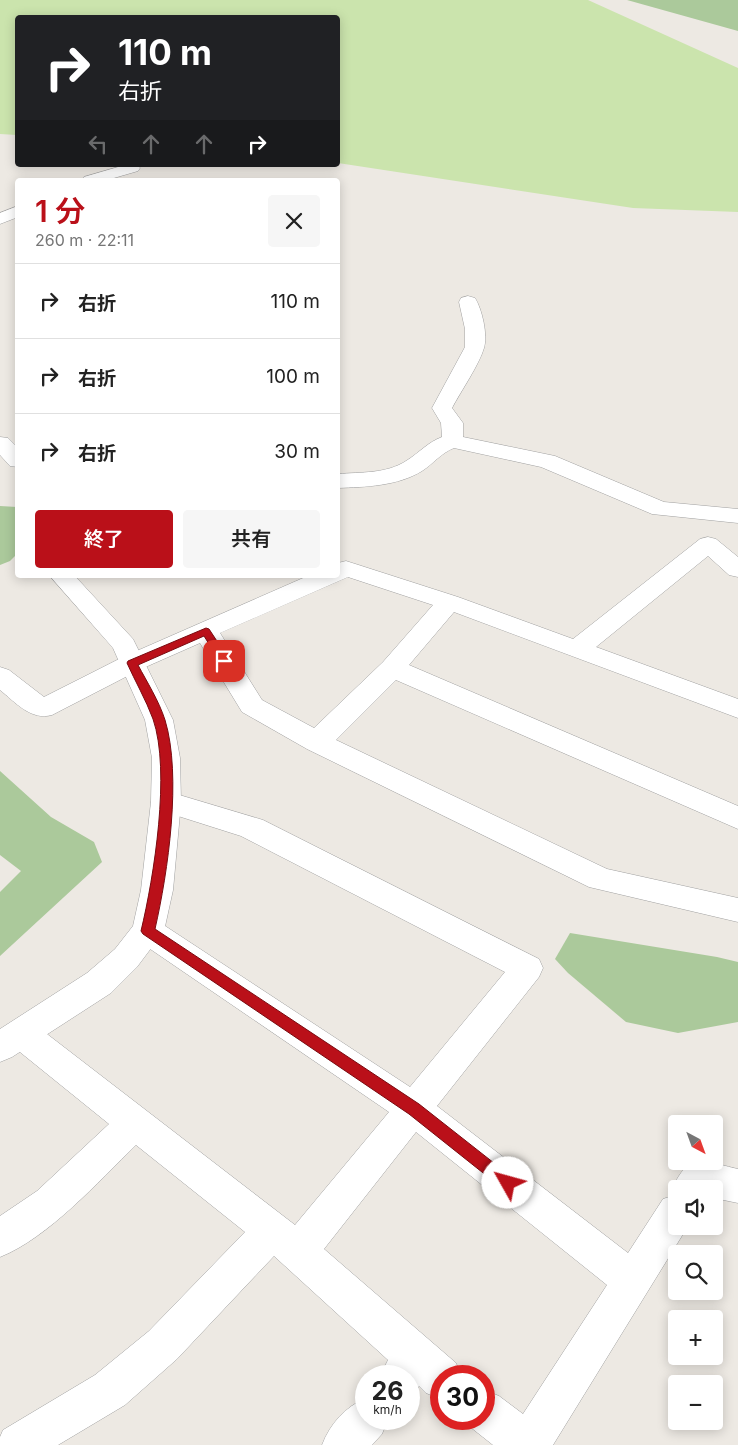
<!DOCTYPE html>
<html lang="ja">
<head>
<meta charset="utf-8">
<style>
	body { margin:0; font-family:Inter,"Noto Sans JP",sans-serif; background:#f6f6f6; color:#222; height:100vh; display:flex; flex-direction:column; font-size:19px; white-space:nowrap }
	* { box-sizing:border-box; margin:0 }
	p { font-size:16px; color:#767676 }
	.icon { flex:none; width:28px; height:28px; fill:none; stroke:currentColor; stroke-width:2; stroke-linecap:round; stroke-linejoin:round }
	.map { position:relative; flex:1; overflow:hidden }
	.details { position:absolute; left:15px; top:178px; width:325px; height:400px; display:flex; flex-direction:column; background:#fff; border-radius:5px; box-shadow:0 2px 12px #0003 }
	.details>* { flex:none }
	.hud { position:absolute; left:15px; top:15px; width:325px; height:152px; border-radius:5px; box-shadow:0 2px 12px #0003; background:#202124; color:#fff; overflow:hidden }
	.needle { width:32px; rotate:139deg }
	.tools { position:absolute; left:668px; top:1115px; display:grid; gap:10px }
	.tools a { display:grid; place-items:center; width:55px; height:55px; border-radius:5px; background:#fff; box-shadow:0 2px 12px #0003; font-size:25px }
	.speed { position:absolute; left:355px; top:1365px; display:flex; gap:10px; font-size:25px; font-weight:700; text-align:center }
	.speed>* { display:grid; place-content:center; width:65px; height:65px; border-radius:50%; background:#fff; box-shadow:0 2px 12px #0003; line-height:1 }
	.speed small { font-size:12px; font-weight:400 }
	.speed .limit { border:8px solid #d22; background:#fff; color:#111 }
	.pin { position:absolute; display:grid; place-items:center; width:42px; height:42px; color:#fff; margin:-21px; border-radius:10px; box-shadow:0 2px 8px #0006 }
	.me { position:absolute; width:55px; margin:-28px; rotate:308deg; stroke-linejoin:round; filter:drop-shadow(0 0 4px #0008) }
	.turn { display:flex; align-items:center; gap:18px; height:105px; padding:0 20px; font-size:22px }
	.turn .icon { width:65px; height:65px; stroke-width:2.5 }
	.turn b { display:block; font-size:35px; line-height:42px }
	.lanes { display:flex; align-items:center; height:48px; padding:0 20px; background:#0003; justify-content:center; gap:25px; direction:ltr }
	.lanes .off { opacity:.35 }
	.round { display:grid; place-items:center; flex:none; width:52px; height:52px; border-radius:5px; background:#f6f6f6 }
	.head { display:flex; align-items:center; justify-content:space-between; height:85px; padding:0 20px }
	h1 { font-size:30px; font-weight:600; line-height:38px; color:#ba1019 }
	.action { display:flex; gap:10px; margin-top:auto; padding:10px 20px }
	.action a { flex:1; height:58px; border-radius:5px; background:#ba1019; color:#fff; font-size:20px; font-weight:600; line-height:58px; text-align:center }
	.action a+a { background:#f6f6f6; color:#222 }
	ul { padding:0; list-style:none }
	li { display:flex; align-items:center; gap:15px; height:75px; padding:0 20px; border-top:1px solid #e0e0e0 }
	li div { flex:1 }
	li b { display:block; font-size:19px }
	li em { font-style:normal }
	.map>svg:first-child { display:block }
	.grass { fill:#cbe4ad }
	.forest { fill:#abc99b }
	.lines { fill:none; stroke-linecap:round; stroke-linejoin:round }
	.minor-casing { stroke:#a1a1a1; stroke-width:1 }
	.tertiary-casing { stroke:#a1a1a1; stroke-width:1 }
	.minor { fill:#fff; fill-rule:evenodd }
	.tertiary { fill:#fff; fill-rule:evenodd }
	.route { fill:#ba1019; stroke:#790a10 }
</style>
</head>
<body>
<div class="map">
<svg width="738" height="1445" viewBox="0 0 738 1445">
	<rect width="100%" height="100%" fill="#ede9e3"/>
	<polygon class="grass" points="0,0 588,0 738,68 738,212 633,208 338,163 338,18 18,18 17,135 0,134"/>
	<g class="forest">
		<polygon points="627,0 738,0 738,31"/>
		<polygon points="0,506 17,507 18,553 10,561 0,565"/>
		<polygon points="0,771 51,817 94,842 102,862 0,956 0,892 21,871 0,855"/>
		<polygon points="570,933 717,957 738,962 738,1022 678,1033 626,1022 568,973 555,959"/>
	</g>
	<g class="lines">
		<g class="minor-casing">
			<g id="minor">
				<polygon points="125,165 138,165 140,168 138,171 107,180 82,180 84,177"/>
				<polygon points="18,206 18,217 0,224 0,213"/>
				<path d="M468 296 475 298C482 309 488 335 484 348 479 365 461 391 452 408L463 423V437L555 456 664 502 738 509V523L652 514 541 467 454 448C441 453 433 464 422 471 398 486 365 487 338 488V474C361 472 386 474 406 461 419 453 428 442 442 437L441 423 432 408 465 347V329L459 302 461 298Z"/>
				<polygon points="0,437 8,438 18,448 18,467 10,466 0,455"/>
				<path d="M708 537 716 539 738 557V577L729 575 708 556 596 647 738 699V718L454 612 409 665 738 806V829L396 680 336 740 607 869 738 898V922L589 887 307 749 242 712 200 643 141 669 52 715C31 721 15 702 0 690V667L9 670 44 697 123 657 310 575H338V563L346 561 458 597 573 639 700 539ZM348 577 433 605 383 662 314 728 262 700 220 633Z"/>
				<path d="M166 791 263 820 539 959 543 968 539 977 437 1106 628 1253 663 1199 675 1195 672 1189C690 1150 702 1161 738 1169V1203L714 1198V1189H676V1226H688L553 1445H493L469 1426 466 1419H484V1390L499 1396 523 1414 607 1285 416 1132 324 1249 456 1363 461 1376H441V1399L426 1393 419 1386 416 1391 409 1393V1376H380L388 1360 274 1256 177 1359 125 1405 58 1445H0V1437L3 1430 95 1375 149 1331 245 1232 136 1145C99 1181 48 1238 0 1257V1216L37 1191 109 1124 10 1044 5 1034 10 1024 22 1020 34 1024 295 1225 389 1112 137 940 132 931 137 922 148 918 159 922 410 1087 505 972 241 836 156 809 151 802 156 795Z"/>
				<path d="M366 1398V1419H388L382 1434 372 1445H322C330 1424 345 1407 366 1398Z"/>
			</g>
		</g>
		<g class="tertiary-casing">
			<polygon id="tertiary" points="49,575 74,575 133,639 173,720 180,758 181,802 173,890 164,931 137,967 111,993 12,1057 0,1062 0,1029 87,973 115,949 133,926 141,890 151,802 152,758 145,720 113,648"/>
		</g>
		<use href="#minor" class="minor"/>
		<use href="#tertiary" class="tertiary"/>
	</g>
	<path class="route" d="M206 628 209 629 230 661 228 663H221L204 636 138 665C147 682 159 701 165 720 182 776 168 872 155 929L419 1104 513 1178 515 1183 513 1188 508 1190 502 1188 409 1114 143 934 141 931C154 877 171 771 153 719 146 700 135 681 127 663L128 661Z"/>
</svg>
<div class="tools">
<a><svg class="needle" viewBox="-14 -14 28 28"><path d="M0-13l5 13h-10z" fill="#e53935"/><path d="M0 13l5-13h-10z" fill="#767676"/></svg></a>
<a><svg class="icon" aria-label="sound" viewBox="0 0 24 24"><path d="M4 9h4l5-4v14l-5-4H4zM17 9q2 3 0 6"/></svg></a>
<a><svg class="icon" aria-label="search" viewBox="0 0 24 24"><circle cx="10" cy="10" r="6"/><path d="M15 15l6 6"/></svg></a>
<a>+</a>
<a>−</a>
</div>
<div class="speed"><div>26<small>km/h</small></div><div class="limit">30</div></div>
<div class="pin" style="left:224px;top:661px;background:#d93025"><svg class="icon" aria-label="arrive" viewBox="0 0 24 24"><path d="M6 21V4h12l-3 4 3 4H6"/></svg></div>
<svg class="me" style="left:508px;top:1183px" viewBox="-20 -20 40 40"><circle r="19" fill="#fff"/><path d="M0-13L10 11 0 6-10 11z" fill="#ba1019"/></svg>
<div class="hud">
<div class="turn"><svg class="icon" aria-label="right" viewBox="0 0 24 24"><path d="M7 20v-9h11M14 6l5 5-5 5"/></svg><div><b>110 m</b>右折</div></div>
<div class="lanes"><svg class="icon off" aria-label="left" viewBox="0 0 24 24"><path d="M17 20v-9H6M10 6l-5 5 5 5"/></svg><svg class="icon off" aria-label="ahead" viewBox="0 0 24 24"><path d="M12 20V5M6 11l6-6 6 6"/></svg><svg class="icon off" aria-label="ahead" viewBox="0 0 24 24"><path d="M12 20V5M6 11l6-6 6 6"/></svg><svg class="icon" aria-label="right" viewBox="0 0 24 24"><path d="M7 20v-9h11M14 6l5 5-5 5"/></svg></div>
</div>
<section class="details">
<div class="head"><div><h1>1 分</h1><p>260 m · 22:11</p></div><a class="round"><svg class="icon" aria-label="close" viewBox="0 0 24 24"><path d="M6 6l12 12M18 6L6 18"/></svg></a></div>
<ul>
<li><svg class="icon" aria-label="right" viewBox="0 0 24 24"><path d="M7 20v-9h11M14 6l5 5-5 5"/></svg><div><b>右折</b></div><em>110 m</em></li>
<li><svg class="icon" aria-label="right" viewBox="0 0 24 24"><path d="M7 20v-9h11M14 6l5 5-5 5"/></svg><div><b>右折</b></div><em>100 m</em></li>
<li><svg class="icon" aria-label="right" viewBox="0 0 24 24"><path d="M7 20v-9h11M14 6l5 5-5 5"/></svg><div><b>右折</b></div><em>30 m</em></li>
</ul>
<div class="action"><a>終了</a><a>共有</a></div>
</section>
</div>
</body>
</html>
